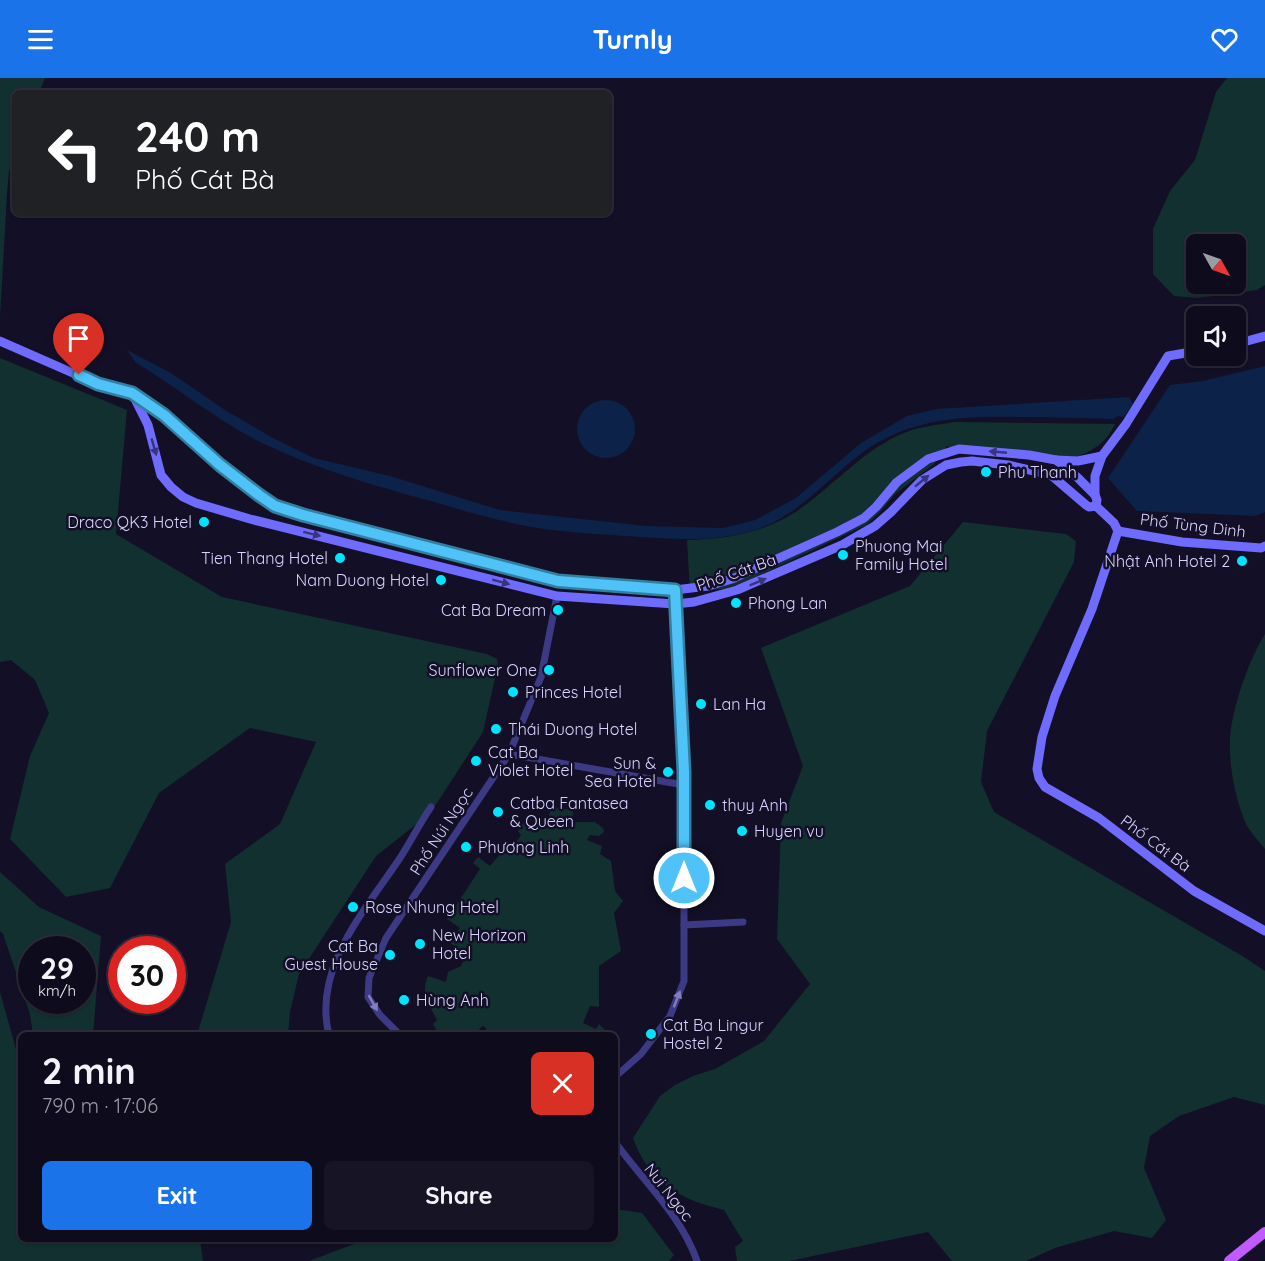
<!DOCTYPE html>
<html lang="en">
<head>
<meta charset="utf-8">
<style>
	body { margin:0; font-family:Quicksand,sans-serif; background:#171425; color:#f1f3f6; height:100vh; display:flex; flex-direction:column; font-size:22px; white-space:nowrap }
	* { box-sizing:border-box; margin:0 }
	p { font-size:20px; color:#9b9ba3 }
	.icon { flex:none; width:33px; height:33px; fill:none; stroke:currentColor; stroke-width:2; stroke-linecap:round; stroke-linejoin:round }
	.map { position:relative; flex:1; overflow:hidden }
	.panel { position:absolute; left:18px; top:954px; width:600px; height:210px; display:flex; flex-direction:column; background:#0e0b1c; border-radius:9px; box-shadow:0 2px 4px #0004,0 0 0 2px #2e2b3b }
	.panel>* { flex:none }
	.hud { position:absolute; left:12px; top:12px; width:600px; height:126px; border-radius:9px; box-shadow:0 2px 4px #0004,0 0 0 2px #2e2b3b; background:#202124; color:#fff; overflow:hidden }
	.needle { width:39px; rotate:130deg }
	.controls { position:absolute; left:1186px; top:156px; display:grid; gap:12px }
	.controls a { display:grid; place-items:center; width:60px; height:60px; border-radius:9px; background:#0e0b1c; box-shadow:0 2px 4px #0004,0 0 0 2px #2e2b3b; font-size:30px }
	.speed { position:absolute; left:18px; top:858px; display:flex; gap:12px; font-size:30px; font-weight:700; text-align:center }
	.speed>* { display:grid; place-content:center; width:78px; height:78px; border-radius:50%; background:#0e0b1c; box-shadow:0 2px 4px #0004,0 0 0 2px #2e2b3b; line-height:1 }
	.speed small { font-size:15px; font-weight:400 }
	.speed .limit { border:9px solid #d22; background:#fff; color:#111 }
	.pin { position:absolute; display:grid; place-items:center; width:51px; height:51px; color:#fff; margin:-62px -26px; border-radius:50% 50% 50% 0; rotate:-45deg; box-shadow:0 0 6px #0007 }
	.pin .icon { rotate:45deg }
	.me { position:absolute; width:66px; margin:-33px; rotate:0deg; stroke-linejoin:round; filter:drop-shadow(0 0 4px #0008) }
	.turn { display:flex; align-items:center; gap:21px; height:126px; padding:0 24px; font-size:27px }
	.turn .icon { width:78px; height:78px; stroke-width:2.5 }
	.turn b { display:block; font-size:42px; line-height:51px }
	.round { display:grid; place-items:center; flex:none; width:63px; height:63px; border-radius:9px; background:#171425 }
	.headline { display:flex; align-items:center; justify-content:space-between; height:102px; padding:0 24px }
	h1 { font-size:36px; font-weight:800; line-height:45px }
	.cta { display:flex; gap:12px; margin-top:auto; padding:12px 24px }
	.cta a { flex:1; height:69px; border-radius:9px; background:#1a73e8; color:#fff; font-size:24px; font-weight:800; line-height:69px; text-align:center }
	.cta a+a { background:#171425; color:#f1f3f6 }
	header { display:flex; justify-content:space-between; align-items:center; height:78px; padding:0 24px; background:#1a73e8; color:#fff; font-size:27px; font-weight:800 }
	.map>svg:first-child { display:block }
	.green { fill:#12302f; fill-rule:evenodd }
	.water { fill:#0c2248 }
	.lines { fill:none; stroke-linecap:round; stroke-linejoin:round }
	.street { stroke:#3d3a85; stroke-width:7 }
	.secondary { stroke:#6f6bff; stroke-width:9 }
	.primary { stroke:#c25bff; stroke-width:10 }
	.oneway { fill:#38347d }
	.oneway2 { fill:#837fbc }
	.route-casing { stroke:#337fa1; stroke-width:15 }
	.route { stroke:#4fc3f7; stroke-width:10 }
	.poi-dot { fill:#00e5ff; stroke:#130f26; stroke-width:2 }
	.labels { text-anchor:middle; stroke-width:5; stroke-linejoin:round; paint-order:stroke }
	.poi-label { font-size:16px; fill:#d9d4ff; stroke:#130f26; text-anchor:start }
	.street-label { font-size:16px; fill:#d9d4ff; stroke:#130f26 }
</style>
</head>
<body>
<header><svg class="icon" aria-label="menu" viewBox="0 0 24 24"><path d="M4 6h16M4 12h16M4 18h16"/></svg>Turnly<svg class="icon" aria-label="heart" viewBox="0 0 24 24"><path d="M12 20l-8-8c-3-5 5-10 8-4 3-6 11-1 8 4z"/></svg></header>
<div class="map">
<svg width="1265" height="1183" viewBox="0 0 1265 1183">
	<rect width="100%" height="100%" fill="#130f26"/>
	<g class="green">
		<polygon points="0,0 45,0 39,15 15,15 15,78 9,93 7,116 0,239"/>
		<path d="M1227 0H1265V207L1257 212 1198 220 1174 218 1153 196V151L1170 113 1195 82 1216 14ZM1236 166V206H1197V166Z"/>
		<polygon points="0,280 127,332 116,456 222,519 487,576 497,581 498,587 483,654 437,725 423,741 376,778 299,896 290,934 288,957 197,957 231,844 225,786 280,746 316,664 250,650 159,715 110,810 66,819 10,761 30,678 49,635 35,602 11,582 0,584"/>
		<path d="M954 344 1115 346C1107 363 1096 371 1079 378L1074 389 979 374H964L947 368 934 386 895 416 880 434 866 447 747 503 723 511 690 514 687 462C727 461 763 455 797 433 835 407 865 369 909 353 922 348 940 347 954 344Z"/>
		<path d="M963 444 1066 456 1076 463 1074 484 987 653 981 704 994 734 1244 879 1265 893V1027L1234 1019 1179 1038 1150 1058 1144 1090 1166 1142 1152 1160 1114 1153 1055 1170 1026 1183H952L928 1154 789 1183H737L735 1169 743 1163 724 1132C679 1121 649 1105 633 1060L660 1018 675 1007 693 998 715 991 764 963 810 906 777 861 781 745 803 688 761 570 910 508Z"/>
		<path d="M1265 556V771C1258 762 1247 751 1244 741 1235 718 1229 688 1230 664 1230 635 1249 581 1265 556Z"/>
		<path d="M551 729 573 732 572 744H595L603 750 604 754 599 758 590 757 587 762 602 768 600 776 611 783 615 813 623 823 614 835 621 873 599 888V929L590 928 583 945 596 951 599 946 611 957H488L485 949 482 948 475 957H439L433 946 437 942C429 926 420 916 428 898L446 904 448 894 461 888 466 877 449 864 460 850 447 841 480 791 473 785 478 779 490 788 509 766 514 767 521 757 518 753 523 745 547 747Z"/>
		<path d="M0 794 39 829 101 858 93 957H33L30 936 3 856 0 853ZM32 872H82V922H32Z"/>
		<polygon points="0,914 21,989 21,1161 200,1161 203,1183 0,1183"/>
		<polygon points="615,1131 642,1135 674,1177 669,1183 309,1183 357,1165 351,1161 615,1161"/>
	</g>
	<g class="water">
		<path d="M127 272 171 295 225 332 273 360 314 380 390 398 500 432 646 448 723 450 755 442 796 420 861 365 907 338 936 331 1129 319 1133 326 1124 339 1118 338 1113 341C1083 340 1053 339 1023 339 965 338 911 339 862 375 828 400 802 434 761 450 718 466 670 461 625 458 601 456 576 455 552 452 511 447 472 435 434 424 375 408 319 392 264 366 219 344 178 310 135 284Z"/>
		<polygon points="1265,288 1265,434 1256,438 1137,433 1108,400 1170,307 1203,303"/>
		<circle cx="606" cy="351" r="29"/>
	</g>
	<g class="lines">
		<g class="street">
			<polyline points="509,676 684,707"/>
			<polyline points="684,847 743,844"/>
			<path d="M329 957C312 890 366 831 400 780 411 763 420 745 431 729"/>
			<polyline points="400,957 380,937 368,919 369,900 386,860 509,676 541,599 557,518"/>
			<polyline points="615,999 641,976 670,938 684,903 684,707 675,512"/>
			<path d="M615 1064C643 1103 681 1137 697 1183"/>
		</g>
		<g class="secondary">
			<polyline points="0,263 98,306 132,315 164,337 220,387 259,417 275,428 303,437 558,503 675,512 708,508 732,501 837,454 864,440 876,429 897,404 928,381 959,371 1029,377 1056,382 1077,399 1095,417 1097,422 1096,428"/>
			<polyline points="1236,266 1265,258"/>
			<polyline points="132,315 148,347 161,397 171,409 183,419 196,425 250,441 557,518 675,526 694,524 737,512 842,467 875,448 891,434 922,402 946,387 961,384 972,383 1008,387 1051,397 1086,427 1089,429 1096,428 1114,445 1118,453 1092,531 1055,618 1042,659 1037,691 1039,700 1045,709 1099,740 1194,813 1265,853"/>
			<polyline points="1056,382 1078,383 1102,378"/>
			<polyline points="1095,417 1095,398 1102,378 1126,346 1168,278 1197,273"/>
			<polyline points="1118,453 1182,464 1261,470 1265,468"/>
		</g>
		<polyline class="primary" points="1229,1183 1265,1154"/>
	</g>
	<defs><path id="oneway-solid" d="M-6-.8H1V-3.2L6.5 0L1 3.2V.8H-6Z" transform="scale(1.5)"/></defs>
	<g class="oneway">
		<use href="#oneway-solid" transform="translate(154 369) rotate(74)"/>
		<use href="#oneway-solid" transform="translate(998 374) rotate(-175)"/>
		<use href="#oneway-solid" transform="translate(922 403) rotate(-39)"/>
		<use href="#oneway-solid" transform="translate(312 456) rotate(14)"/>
		<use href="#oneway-solid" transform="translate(501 504) rotate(15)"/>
		<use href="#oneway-solid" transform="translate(758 504) rotate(-22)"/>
	</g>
	<g class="oneway2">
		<use href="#oneway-solid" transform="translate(677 921) rotate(-69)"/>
		<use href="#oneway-solid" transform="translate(373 925) rotate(61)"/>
	</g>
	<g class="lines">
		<g class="route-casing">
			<polyline id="route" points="79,297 98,306 132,315 164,337 220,387 259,417 275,428 303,437 558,503 675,512 684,694 684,800"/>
		</g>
		<use href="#route" class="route"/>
	</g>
	<g class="poi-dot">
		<circle cx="986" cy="394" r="6"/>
		<circle cx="204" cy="444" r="6"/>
		<circle cx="843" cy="477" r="6"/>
		<circle cx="340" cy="480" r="6"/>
		<circle cx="1242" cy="483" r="6"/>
		<circle cx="441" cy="502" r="6"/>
		<circle cx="736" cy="525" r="6"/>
		<circle cx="558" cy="532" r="6"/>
		<circle cx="549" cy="592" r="6"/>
		<circle cx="513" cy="614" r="6"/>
		<circle cx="701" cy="626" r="6"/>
		<circle cx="496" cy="651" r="6"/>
		<circle cx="476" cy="683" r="6"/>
		<circle cx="668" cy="694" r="6"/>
		<circle cx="710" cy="727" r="6"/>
		<circle cx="498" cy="734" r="6"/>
		<circle cx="742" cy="753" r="6"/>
		<circle cx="466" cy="769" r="6"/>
		<circle cx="353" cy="829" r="6"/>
		<circle cx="420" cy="866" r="6"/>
		<circle cx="390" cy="877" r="6"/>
		<circle cx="404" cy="922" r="6"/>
		<circle cx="651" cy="956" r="6"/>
	</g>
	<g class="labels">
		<g class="poi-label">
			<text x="998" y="400">Phu Thanh</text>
			<text x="192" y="450" text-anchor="end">Draco QK3 Hotel</text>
			<text x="855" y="474">Phuong Mai<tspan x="855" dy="18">Family Hotel</tspan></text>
			<text x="328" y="486" text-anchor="end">Tien Thang Hotel</text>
			<text x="1230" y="489" text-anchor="end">Nhật Anh Hotel 2</text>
			<text x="429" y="508" text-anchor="end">Nam Duong Hotel</text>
			<text x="748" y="531">Phong Lan</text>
			<text x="546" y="538" text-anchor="end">Cat Ba Dream</text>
			<text x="537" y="598" text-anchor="end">Sunflower One</text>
			<text x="525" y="620">Princes Hotel</text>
			<text x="713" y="632">Lan Ha</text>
			<text x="508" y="657">Thái Duong Hotel</text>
			<text x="488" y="680">Cat Ba<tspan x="488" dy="18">Violet Hotel</tspan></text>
			<text x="656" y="691" text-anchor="end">Sun &amp;<tspan x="656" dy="18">Sea Hotel</tspan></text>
			<text x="510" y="731">Catba Fantasea<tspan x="510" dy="18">&amp; Queen</tspan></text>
			<text x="722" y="733">thuy Anh</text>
			<text x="754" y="759">Huyen vu</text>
			<text x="478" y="775">Phương Linh</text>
			<text x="365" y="835">Rose Nhung Hotel</text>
			<text x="432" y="863">New Horizon<tspan x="432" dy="18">Hotel</tspan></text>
			<text x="378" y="874" text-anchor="end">Cat Ba<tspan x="378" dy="18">Guest House</tspan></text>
			<text x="416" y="928">Hùng Anh</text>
			<text x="663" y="953">Cat Ba Lingur<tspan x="663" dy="18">Hostel 2</tspan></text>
		</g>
		<g class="street-label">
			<text transform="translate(1193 447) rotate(7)" y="6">Phố Tùng Dinh</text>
			<text transform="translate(736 494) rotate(-19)" y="6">Phố Cát Bà</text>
			<text transform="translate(441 753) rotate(-57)" y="6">Phố Núi Ngọc</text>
			<text transform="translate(1156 765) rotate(37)" y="6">Phố Cát Bà</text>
			<text transform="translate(669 1114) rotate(52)" y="6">Nui Ngoc</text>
		</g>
	</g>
</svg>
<div class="controls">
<a><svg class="needle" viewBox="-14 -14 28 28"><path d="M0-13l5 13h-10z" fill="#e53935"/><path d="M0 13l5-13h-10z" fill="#9b9ba3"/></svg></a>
<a><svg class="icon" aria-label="sound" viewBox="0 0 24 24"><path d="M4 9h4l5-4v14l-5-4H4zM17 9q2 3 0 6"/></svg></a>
</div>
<div class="speed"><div>29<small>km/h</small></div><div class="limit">30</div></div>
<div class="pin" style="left:79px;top:297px;background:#d93025"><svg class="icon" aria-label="arrive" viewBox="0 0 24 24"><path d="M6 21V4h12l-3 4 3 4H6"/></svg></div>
<svg class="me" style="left:684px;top:800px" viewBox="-20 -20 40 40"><circle r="17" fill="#4fc3f7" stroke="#fff" stroke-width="3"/><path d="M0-11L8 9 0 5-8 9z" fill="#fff"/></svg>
<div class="hud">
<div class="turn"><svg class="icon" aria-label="left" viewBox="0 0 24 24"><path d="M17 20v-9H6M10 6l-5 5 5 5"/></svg><div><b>240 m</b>Phố Cát Bà</div></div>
</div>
<section class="panel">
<div class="headline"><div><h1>2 min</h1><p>790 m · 17:06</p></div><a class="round" style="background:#d93025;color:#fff"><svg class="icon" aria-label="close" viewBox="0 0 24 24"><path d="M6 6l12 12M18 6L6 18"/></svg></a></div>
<div class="cta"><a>Exit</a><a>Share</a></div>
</section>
</div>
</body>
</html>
